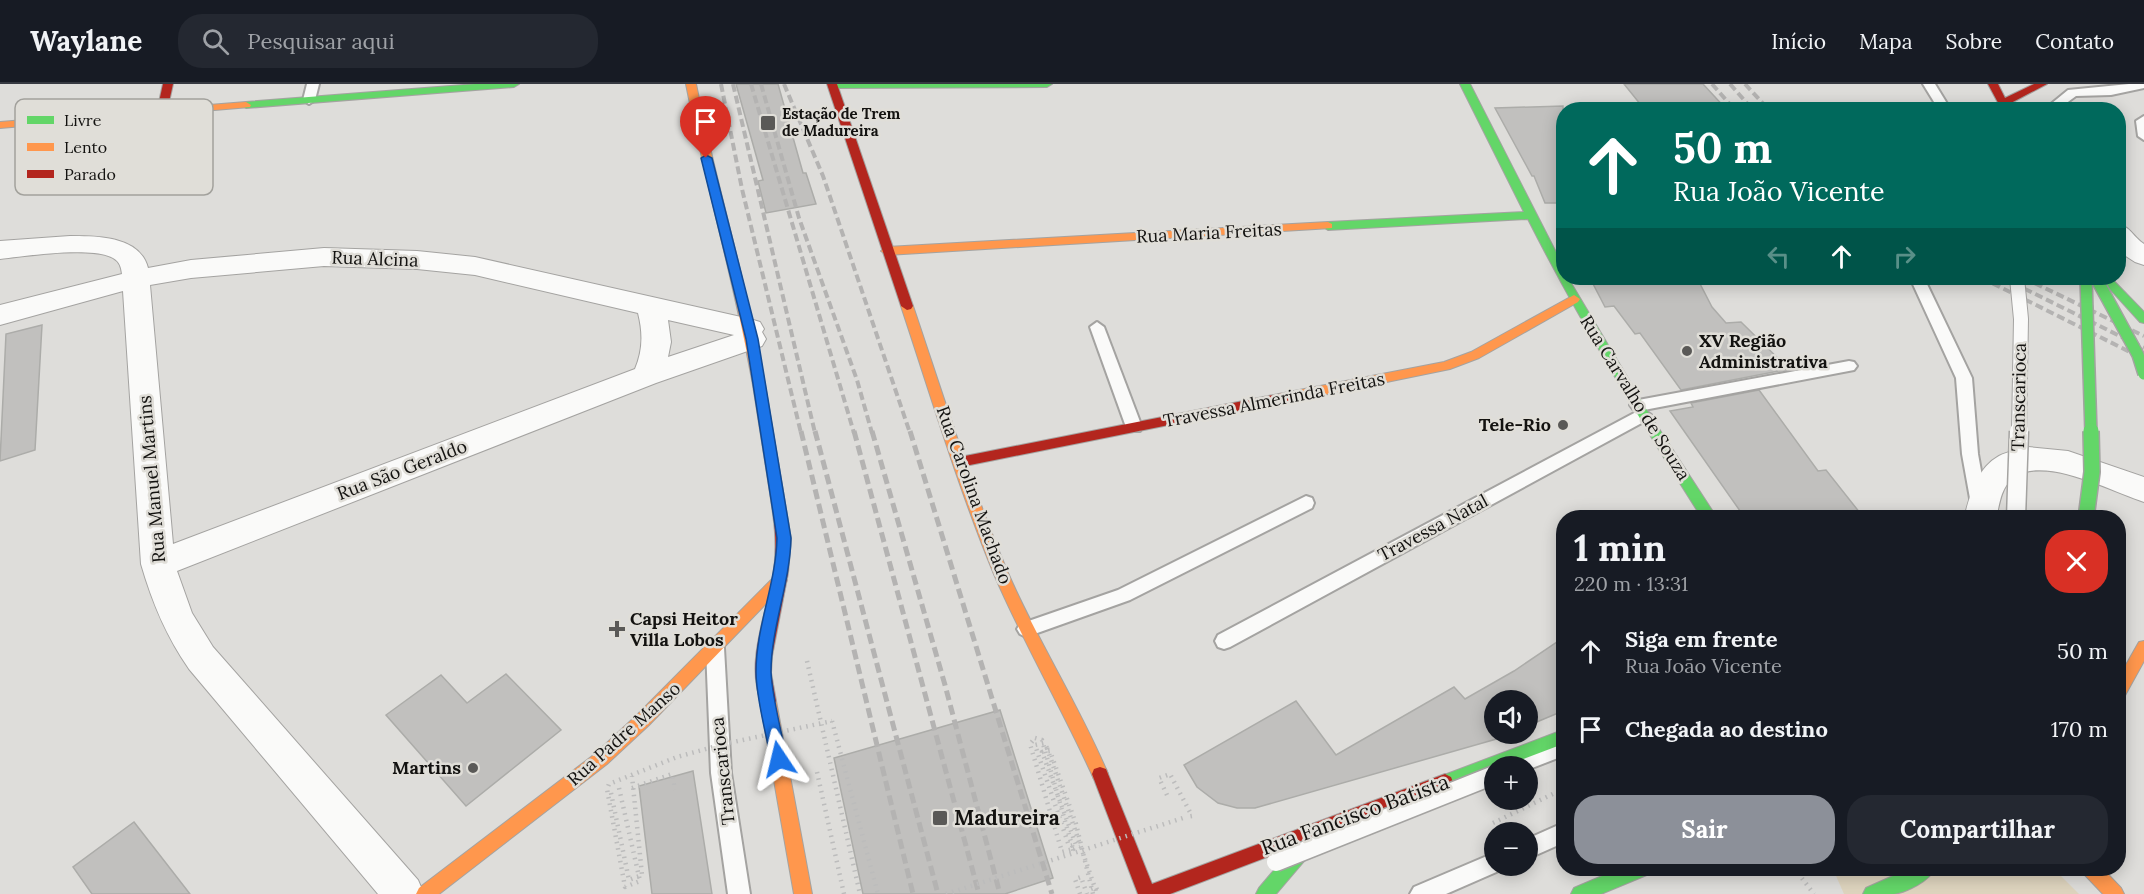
<!DOCTYPE html>
<html lang="pt">
<head>
<meta charset="utf-8">
<style>
	body { margin:0; font-family:Lora,serif; background:#242831; color:#f1f3f6; height:100vh; display:flex; flex-direction:column; font-size:22px; white-space:nowrap }
	* { box-sizing:border-box; margin:0 }
	p { font-size:20px; color:#9ea1a6 }
	.icon { flex:none; width:33px; height:33px; fill:none; stroke:currentColor; stroke-width:2; stroke-linecap:round; stroke-linejoin:round }
	.map { position:relative; flex:1; overflow:hidden }
	.side { position:absolute; left:1556px; top:426px; width:570px; height:366px; display:flex; flex-direction:column; background:#171b24; border-radius:24px; box-shadow:0 3px 15px #0003 }
	.side>* { flex:none }
	.top-card { position:absolute; left:1556px; top:18px; width:570px; height:183px; border-radius:24px; box-shadow:0 3px 15px #0003; background:#00695c; color:#fff; overflow:hidden }
	.buttons { position:absolute; left:1484px; top:606px; display:grid; gap:12px }
	.buttons a { display:grid; place-items:center; width:54px; height:54px; border-radius:50%; background:#171b24; box-shadow:0 3px 15px #0003; font-size:30px }
	.pin { position:absolute; display:grid; place-items:center; width:51px; height:51px; color:#fff; margin:-62px -26px; border-radius:50% 50% 50% 0; rotate:-45deg; box-shadow:0 0 6px #0007 }
	.pin .icon { rotate:45deg }
	.me { position:absolute; width:66px; margin:-33px; rotate:350deg; stroke-linejoin:round; filter:drop-shadow(0 0 4px #0008) }
	.turn { display:flex; align-items:center; gap:21px; height:126px; padding:0 18px; font-size:27px }
	.turn .icon { width:78px; height:78px; stroke-width:2.5 }
	.turn b { display:block; font-size:42px; line-height:51px }
	.lanes { display:flex; align-items:center; height:57px; padding:0 18px; background:#0003; justify-content:center; gap:30px; direction:ltr }
	.lanes .off { opacity:.35 }
	.round { display:grid; place-items:center; flex:none; width:63px; height:63px; border-radius:24px; background:#242831 }
	.summary { display:flex; align-items:center; justify-content:space-between; height:102px; padding:0 18px }
	h1 { font-size:36px; font-weight:800; line-height:45px }
	.primary-button { display:flex; gap:12px; margin-top:auto; padding:12px 18px }
	.primary-button a { flex:1; height:69px; border-radius:24px; background:#8c9099; color:#fff; font-size:24px; font-weight:800; line-height:69px; text-align:center }
	.primary-button a+a { background:#242831; color:#f1f3f6 }
	ul { padding:0; list-style:none }
	li { display:flex; align-items:center; gap:18px; height:78px; padding:0 18px }
	li div { flex:1 }
	li b { display:block; font-size:22px }
	li em { font-style:normal }
	header { display:flex; align-items:center; gap:36px; box-sizing:border-box; height:84px; padding:0 30px; background:#171b24; border-bottom:2px solid #363941 }
	header strong { font-size:28px }
	nav { display:flex; gap:33px; margin-inline-start:auto; font-size:21px }
	.search { width:420px; height:54px; background:#242831; display:flex; align-items:center; gap:15px; box-sizing:border-box; padding:0 21px; border-radius:24px; color:#9ea1a6; font-size:22px }
	.map>svg:first-child { display:block }
	.green { fill:#ded4be }
	.building { fill:#c1c0be; stroke:#acaca9; stroke-width:1.5 }
	.lines { fill:none; stroke-linecap:round; stroke-linejoin:round }
	.lane-casing { stroke:#a4a3a1; stroke-width:4 }
	.street-casing { stroke:#a4a3a1; stroke-width:2 }
	.fast-casing { stroke:#a4a3a1; stroke-width:2 }
	.slow-casing { stroke:#a4a3a1; stroke-width:2 }
	.jam-casing { stroke:#a4a3a1; stroke-width:2 }
	.path { stroke:#bcbcbc; stroke-width:4.5; stroke-dasharray:1.5 5; stroke-linecap:butt }
	.lane { fill:#fafaf9; fill-rule:evenodd }
	.street { fill:#fafaf9; fill-rule:evenodd }
	.fast { fill:#63d668; fill-rule:evenodd }
	.slow { fill:#ff974d; fill-rule:evenodd }
	.jam { fill:#b3261e; fill-rule:evenodd }
	.rail-far1 { stroke:#b4b3b2; stroke-width:4; stroke-dasharray:8 4; stroke-linecap:butt }
	.rail { stroke:#b4b3b2; stroke-width:5; stroke-dasharray:10 5; stroke-linecap:butt }
	.lane-bridge-far1-casing { stroke:#a4a3a1; stroke-width:16; stroke-linecap:butt }
	.lane-bridge-casing { stroke:#a4a3a1; stroke-width:21; stroke-linecap:butt }
	.fast-bridge-far1-casing { stroke:#a4a3a1; stroke-width:14; stroke-linecap:butt }
	.fast-bridge-casing { stroke:#a4a3a1; stroke-width:18; stroke-linecap:butt }
	.path-bridge { stroke:#bcbcbc; stroke-width:4.5; stroke-dasharray:1.5 5; stroke-linecap:butt }
	.lane-bridge-far1 { stroke:#fafaf9; stroke-width:14 }
	.lane-bridge { stroke:#fafaf9; stroke-width:18 }
	.fast-bridge-far1 { stroke:#63d668; stroke-width:11 }
	.fast-bridge { stroke:#63d668; stroke-width:15 }
	.route { fill:#1a73e8; stroke:#114b97; stroke-width:1.5 }
	.poi-dot { fill:#5a5957; stroke:#e0ded8; stroke-width:2 }
	.labels { text-anchor:middle; stroke-width:5; stroke-linejoin:round; paint-order:stroke }
	.far-poi-label { font-size:15px; font-weight:bold; fill:#131210; stroke:#e0ded8; text-anchor:start }
	.street-label { font-size:18px; fill:#131210; stroke:#e0ded8 }
	.poi-label { font-size:18px; font-weight:bold; fill:#131210; stroke:#e0ded8; text-anchor:start }
	.near-street-label { font-size:21px; fill:#131210; stroke:#e0ded8 }
	.near-poi-label { font-size:21px; font-weight:bold; fill:#131210; stroke:#e0ded8; text-anchor:start }
	.key { fill:#e0ded8; stroke:#a2a19c; stroke-width:1.5 }
	.key-label { font-size:16px; fill:#131210 }
</style>
</head>
<body>
<header>
<strong>Waylane</strong>
<div class="search"><svg class="icon" aria-label="search" viewBox="0 0 24 24"><circle cx="10" cy="10" r="6"/><path d="M15 15l6 6"/></svg>Pesquisar aqui</div>
<nav><a>Início</a><a>Mapa</a><a>Sobre</a><a>Contato</a></nav>
</header>
<div class="map">
<svg width="2144" height="810" viewBox="0 0 2144 810">
	<rect width="100%" height="100%" fill="#deddda"/>
	<polygon class="green" points="1833,785 2054,785 2079,810 1844,810"/>
	<g class="building">
		<polygon points="736,0 778,0 803,89 806,89 816,120 766,129 758,97 763,96"/>
		<polygon points="1624,0 1703,0 1727,26 1645,26"/>
		<polygon points="1563,22 1563,119 1545,119 1534,92 1532,92 1495,24"/>
		<polygon points="1590,194 1697,194 1712,223 1726,239 1741,238 1789,285 1681,306 1640,249 1635,250 1614,222 1605,223"/>
		<polygon points="42,241 35,366 0,377 6,250"/>
		<polygon points="1759,306 1818,387 1826,386 1864,434 1745,434 1670,327 1693,323 1691,319"/>
		<polygon points="1563,554 1563,627 1527,642 1527,616 1494,616 1494,650 1510,650 1500,654 1255,724 1237,724 1218,719 1197,703 1184,681 1296,617 1336,671 1454,603 1465,615 1514,587"/>
		<polygon points="506,590 561,646 466,722 386,631 441,591 467,619"/>
		<polygon points="1000,626 1053,794 1005,810 863,810 834,674"/>
		<polygon points="693,687 712,810 652,810 639,702"/>
		<polygon points="134,738 190,810 92,810 73,783"/>
	</g>
	<g class="lines">
		<g class="lane-casing">
			<g id="lane">
				<polygon points="307,0 319,0 315,16 309,20 303,16"/>
				<polygon points="1923,0 1935,0 1951,26 1939,26"/>
				<polygon points="2129,0 2144,0 2144,4 2111,11 2076,12 2057,26 2046,24 2068,6"/>
				<polygon points="2144,32 2144,56 2138,52 2136,37"/>
				<polygon points="1912,194 1924,194 1925,196 1972,294 1978,370 1987,420 1985,425 1979,427 1973,425 1971,420 1962,370 1956,294 1911,196"/>
				<polygon points="1097,238 1104,243 1142,343 1140,347 1128,347 1126,343 1090,243"/>
				<polygon points="1849,277 1854,278 1857,282 1854,286 1644,326 1651,331 1649,335 1230,563 1224,565 1218,563 1215,557 1218,551 1638,327 1633,325 1630,321 1633,317"/>
				<polygon points="1306,412 1312,414 1314,419 1312,424 1130,516 1026,553 1020,550 1017,545 1020,540 1118,506"/>
				<polygon points="715,556 721,558 724,564 731,689 750,810 728,810 711,689 706,564 709,558"/>
				<polygon points="1563,654 1563,672 1527,686 1527,682 1505,682 1508,676"/>
				<polygon points="1563,739 1563,759 1527,775 1527,755"/>
				<polygon points="1494,769 1494,782 1503,782 1501,786 1446,810 1410,810 1414,803"/>
			</g>
		</g>
		<g class="street-casing">
			<g id="street">
				<path d="M2118 140C2131 143 2133 153 2144 160V181L2135 178 2118 167Z"/>
				<path d="M70 152C97 152 140 152 148 184L191 176 324 164 417 167 475 173 750 235 760 238 764 245 762 248 766 255 762 262 656 299 177 487 192 529 213 563 418 796 424 810H378L189 585C166 552 152 518 141 480L123 207 0 241V221L122 190C121 183 120 178 113 174 92 162 25 172 0 175V157ZM324 182 417 185 475 191 638 229C643 249 643 266 635 285L173 460 150 201 191 194ZM668 236 734 251 668 273 671 258Z"/>
				<path d="M2028 363 2068 367 2144 393V418C2111 408 2031 363 2006 402 2000 411 1999 423 1996 434H1964C1970 411 1977 384 1999 372 2008 367 2019 366 2028 363Z"/>
			</g>
		</g>
		<g class="fast-casing">
			<g id="fast">
				<polygon points="476,0 519,0 514,3 246,24 241,21 246,18"/>
				<polygon points="828,0 1052,0 1047,3 832,4 829,3"/>
				<path d="M1460 0H1470L1563 182V194H1568L1648 328 1717 434H1702C1640 336 1580 238 1528 135L1328 146 1322 142 1328 138 1524 128Z"/>
				<polygon points="2100,194 2111,194 2144,228 2144,239 2140,238"/>
				<polygon points="1563,646 1563,660 1505,682 1494,682 1494,687 1445,706 1439,703 1437,698 1439,693"/>
				<polygon points="1315,743 1321,745 1323,751 1321,757 1276,810 1256,810 1259,804 1309,745"/>
				<polygon points="1621,784 1651,784 1649,790 1601,810 1571,810 1574,804"/>
				<path d="M1911 784H1935C1930 797 1906 808 1894 810 1884 810 1873 810 1863 810L1866 804Z"/>
			</g>
		</g>
		<g class="slow-casing">
			<g id="slow">
				<path d="M686 0H696C716 101 747 200 765 301L759 306 753 301C735 200 706 101 686 0Z"/>
				<polygon points="246,18 251,21 250,23 0,44 0,38"/>
				<polygon points="1328,138 1332,140 1332,144 887,171 881,167 887,163"/>
				<polygon points="1574,211 1580,215 1578,218 1479,274 1450,285 1289,318 1283,313 1289,308 1444,278 1471,268"/>
				<path d="M907 218 913 222C943 311 971 402 1008 489 1038 558 1079 621 1108 690L1106 695 1100 697 1094 695C1063 626 1024 560 994 490 958 403 931 312 901 222Z"/>
				<polygon points="780,490 785,492 787,496 785,500 649,641 607,680 439,810 416,810 419,804 595,670 637,631 775,492"/>
				<polygon points="2144,557 2144,577 2123,615 2118,617 2118,595 2139,558"/>
				<polygon points="768,610 773,612 776,617 812,810 794,810 760,617 763,612"/>
				<polygon points="2082,784 2102,784 2121,804 2124,810 2103,810 2084,790"/>
			</g>
		</g>
		<g class="jam-casing">
			<g id="jam">
				<polygon points="163,0 173,0 167,27 162,30 157,27"/>
				<polygon points="827,0 837,0 913,222 911,225 907,226 901,222"/>
				<polygon points="1988,0 1998,0 2005,14 2034,0 2047,0 2009,20 2012,26 2002,26"/>
				<path d="M759 296 765 301 791 455 788 489 772 572 771 589 776 617 773 622 768 624 763 622C744 582 766 532 773 492 779 459 773 428 768 396 763 364 758 333 753 301Z"/>
				<polygon points="1289,308 1295,313 1293,316 960,383 953,378 960,373"/>
				<polygon points="1100,683 1106,685 1152,800 1445,690 1451,693 1453,698 1451,703 1170,810 1138,810 1092,690 1094,685"/>
			</g>
		</g>
		<g class="path">
			<polyline points="807,577 860,810"/>
			<polyline points="832,637 878,810"/>
			<polyline points="1047,664 1044,659 1035,661 1069,762 1076,761 1042,668 1050,667 1076,740 1093,810"/>
			<polyline points="817,688 844,810"/>
			<polyline points="632,704 672,690 675,706"/>
			<polyline points="611,709 629,796 642,791 632,692"/>
			<polyline points="1167,711 1159,694 1170,690 1192,732 1186,733"/>
			<polyline points="1493,739 1563,705"/>
			<polyline points="1794,784 1814,810"/>
			<polyline points="1091,805 1096,803 1099,810"/>
			<polyline points="1080,810 1075,795 1081,793 1087,810"/>
		</g>
		<use href="#lane" class="lane"/>
		<use href="#street" class="street"/>
		<use href="#fast" class="fast"/>
		<use href="#slow" class="slow"/>
		<use href="#jam" class="jam"/>
		<g class="rail-far1">
			<polyline points="721,0 742,105 801,349"/>
			<polyline points="733,0 815,349"/>
			<polyline points="751,0 854,349"/>
			<polyline points="761,0 799,134 857,296 872,349"/>
			<polyline points="784,0 823,92 910,349"/>
			<polyline points="1712,0 1735,26"/>
			<polyline points="1730,0 1753,26"/>
			<polyline points="1745,0 1769,26"/>
			<polyline points="1982,194 2144,275"/>
			<polyline points="2003,194 2144,264"/>
			<polyline points="2024,194 2144,252"/>
		</g>
		<g class="rail">
			<polyline points="801,347 913,810"/>
			<polyline points="815,347 938,810"/>
			<polyline points="854,347 979,810"/>
			<polyline points="872,347 945,601 1000,810"/>
			<polyline points="910,347 1052,810"/>
		</g>
		<g class="lane-bridge-far1-casing">
			<polyline id="lane-bridge-far1" points="2017,194 2021,235 2019,349"/>
		</g>
		<g class="lane-bridge-casing">
			<g id="lane-bridge">
				<polyline points="2016,434 2019,347"/>
				<polyline points="1276,778 1494,691"/>
			</g>
		</g>
		<g class="fast-bridge-far1-casing">
			<g id="fast-bridge-far1">
				<polyline points="2086,194 2091,349"/>
				<polyline points="2096,194 2138,271 2144,290"/>
			</g>
		</g>
		<g class="fast-bridge-casing">
			<polyline id="fast-bridge" points="2086,434 2092,388 2091,347"/>
		</g>
		<g class="path-bridge">
			<polygon points="1035,654 1042,656 1073,765 1062,768 1030,660"/>
			<polyline points="1047,664 1097,810"/>
			<polyline points="619,704 640,797 625,803 607,705 609,700 677,673 724,660 832,637"/>
			<polyline points="1073,765 1074,770"/>
			<polyline points="1073,765 1080,763"/>
			<polyline points="946,810 1186,733"/>
		</g>
		<use href="#lane-bridge-far1" class="lane-bridge-far1"/>
		<use href="#lane-bridge" class="lane-bridge"/>
		<use href="#fast-bridge-far1" class="fast-bridge-far1"/>
		<use href="#fast-bridge" class="fast-bridge"/>
	</g>
	<path class="route" d="M706 71 712 74 758 255 791 454C790 500 771 543 771 588 772 613 782 650 787 675L785 681 779 683 773 681 771 675C766 650 756 613 756 588 756 542 776 500 777 454L746 255 701 74Z"/>
	<g class="poi-dot">
		<rect x="760" y="31" width="16" height="16" rx="3"/>
		<circle cx="1687" cy="267" r="6"/>
		<circle cx="1563" cy="341" r="6"/>
		<path d="M614 536h6v6h6v6h-6v6h-6v-6h-6v-6h6z"/>
		<circle cx="473" cy="684" r="6"/>
		<rect x="932" y="726" width="16" height="16" rx="3"/>
	</g>
	<g class="labels">
		<g class="far-poi-label">
			<text x="782" y="35">Estação de Trem<tspan x="782" dy="17">de Madureira</tspan></text>
		</g>
		<g class="street-label">
			<text transform="translate(1209 149) rotate(-3)" y="6">Rua Maria Freitas</text>
			<text transform="translate(375 175) rotate(2)" y="6">Rua Alcina</text>
			<text transform="translate(2019 313) rotate(-89)" y="6">Transcarioca</text>
			<text transform="translate(1635 314) rotate(58)" y="6">Rua Carvalho de Souza</text>
			<text transform="translate(1274 316) rotate(-11)" y="6">Travessa Almerinda Freitas</text>
			<text transform="translate(402 386) rotate(-21)" y="6">Rua São Geraldo</text>
			<text transform="translate(152 395) rotate(-95)" y="6">Rua Manuel Martins</text>
			<text transform="translate(974 411) rotate(70)" y="6">Rua Carolina Machado</text>
			<text transform="translate(1433 444) rotate(-28)" y="6">Travessa Natal</text>
			<text transform="translate(624 650) rotate(-42)" y="6">Rua Padre Manso</text>
			<text transform="translate(723 687) rotate(-96)" y="6">Transcarioca</text>
		</g>
		<g class="poi-label">
			<text x="1699" y="263">XV Região<tspan x="1699" dy="21">Administrativa</tspan></text>
			<text x="1551" y="347" text-anchor="end">Tele-Rio</text>
			<text x="630" y="541">Capsi Heitor<tspan x="630" dy="21">Villa Lobos</tspan></text>
			<text x="461" y="690" text-anchor="end">Martins</text>
		</g>
		<g class="near-street-label">
			<text transform="translate(1355 731) rotate(-20)" y="7">Rua Fancisco Batista</text>
		</g>
		<g class="near-poi-label">
			<text x="954" y="741">Madureira</text>
		</g>
	</g>
	<rect x="15" y="15" width="198" height="96" rx="9" class="key"/>
	<rect x="27" y="32" width="27" height="8" fill="#63d668"/>
	<rect x="27" y="59" width="27" height="8" fill="#ff974d"/>
	<rect x="27" y="86" width="27" height="8" fill="#b3261e"/>
	<g class="key-label">
		<text x="64" y="42">Livre</text>
		<text x="64" y="69">Lento</text>
		<text x="64" y="96">Parado</text>
	</g>
</svg>
<div class="buttons">
<a><svg class="icon" aria-label="sound" viewBox="0 0 24 24"><path d="M4 9h4l5-4v14l-5-4H4zM17 9q2 3 0 6"/></svg></a>
<a>+</a>
<a>−</a>
</div>
<div class="pin" style="left:706px;top:74px;background:#d93025"><svg class="icon" aria-label="arrive" viewBox="0 0 24 24"><path d="M6 21V4h12l-3 4 3 4H6"/></svg></div>
<svg class="me" style="left:779px;top:675px" viewBox="-20 -20 40 40"><path d="M0-17L14 15 0 8-14 15z" fill="#1a73e8" stroke="#fff" stroke-width="4"/></svg>
<div class="top-card">
<div class="turn"><svg class="icon" aria-label="ahead" viewBox="0 0 24 24"><path d="M12 20V5M6 11l6-6 6 6"/></svg><div><b>50 m</b>Rua João Vicente</div></div>
<div class="lanes"><svg class="icon off" aria-label="left" viewBox="0 0 24 24"><path d="M17 20v-9H6M10 6l-5 5 5 5"/></svg><svg class="icon" aria-label="ahead" viewBox="0 0 24 24"><path d="M12 20V5M6 11l6-6 6 6"/></svg><svg class="icon off" aria-label="right" viewBox="0 0 24 24"><path d="M7 20v-9h11M14 6l5 5-5 5"/></svg></div>
</div>
<section class="side">
<div class="summary"><div><h1>1 min</h1><p>220 m · 13:31</p></div><a class="round" style="background:#d93025;color:#fff"><svg class="icon" aria-label="close" viewBox="0 0 24 24"><path d="M6 6l12 12M18 6L6 18"/></svg></a></div>
<ul>
<li><svg class="icon" aria-label="ahead" viewBox="0 0 24 24"><path d="M12 20V5M6 11l6-6 6 6"/></svg><div><b>Siga em frente</b><p>Rua João Vicente</p></div><em>50 m</em></li>
<li><svg class="icon" aria-label="arrive" viewBox="0 0 24 24"><path d="M6 21V4h12l-3 4 3 4H6"/></svg><div><b>Chegada ao destino</b></div><em>170 m</em></li>
</ul>
<div class="primary-button"><a>Sair</a><a>Compartilhar</a></div>
</section>
</div>
</body>
</html>
